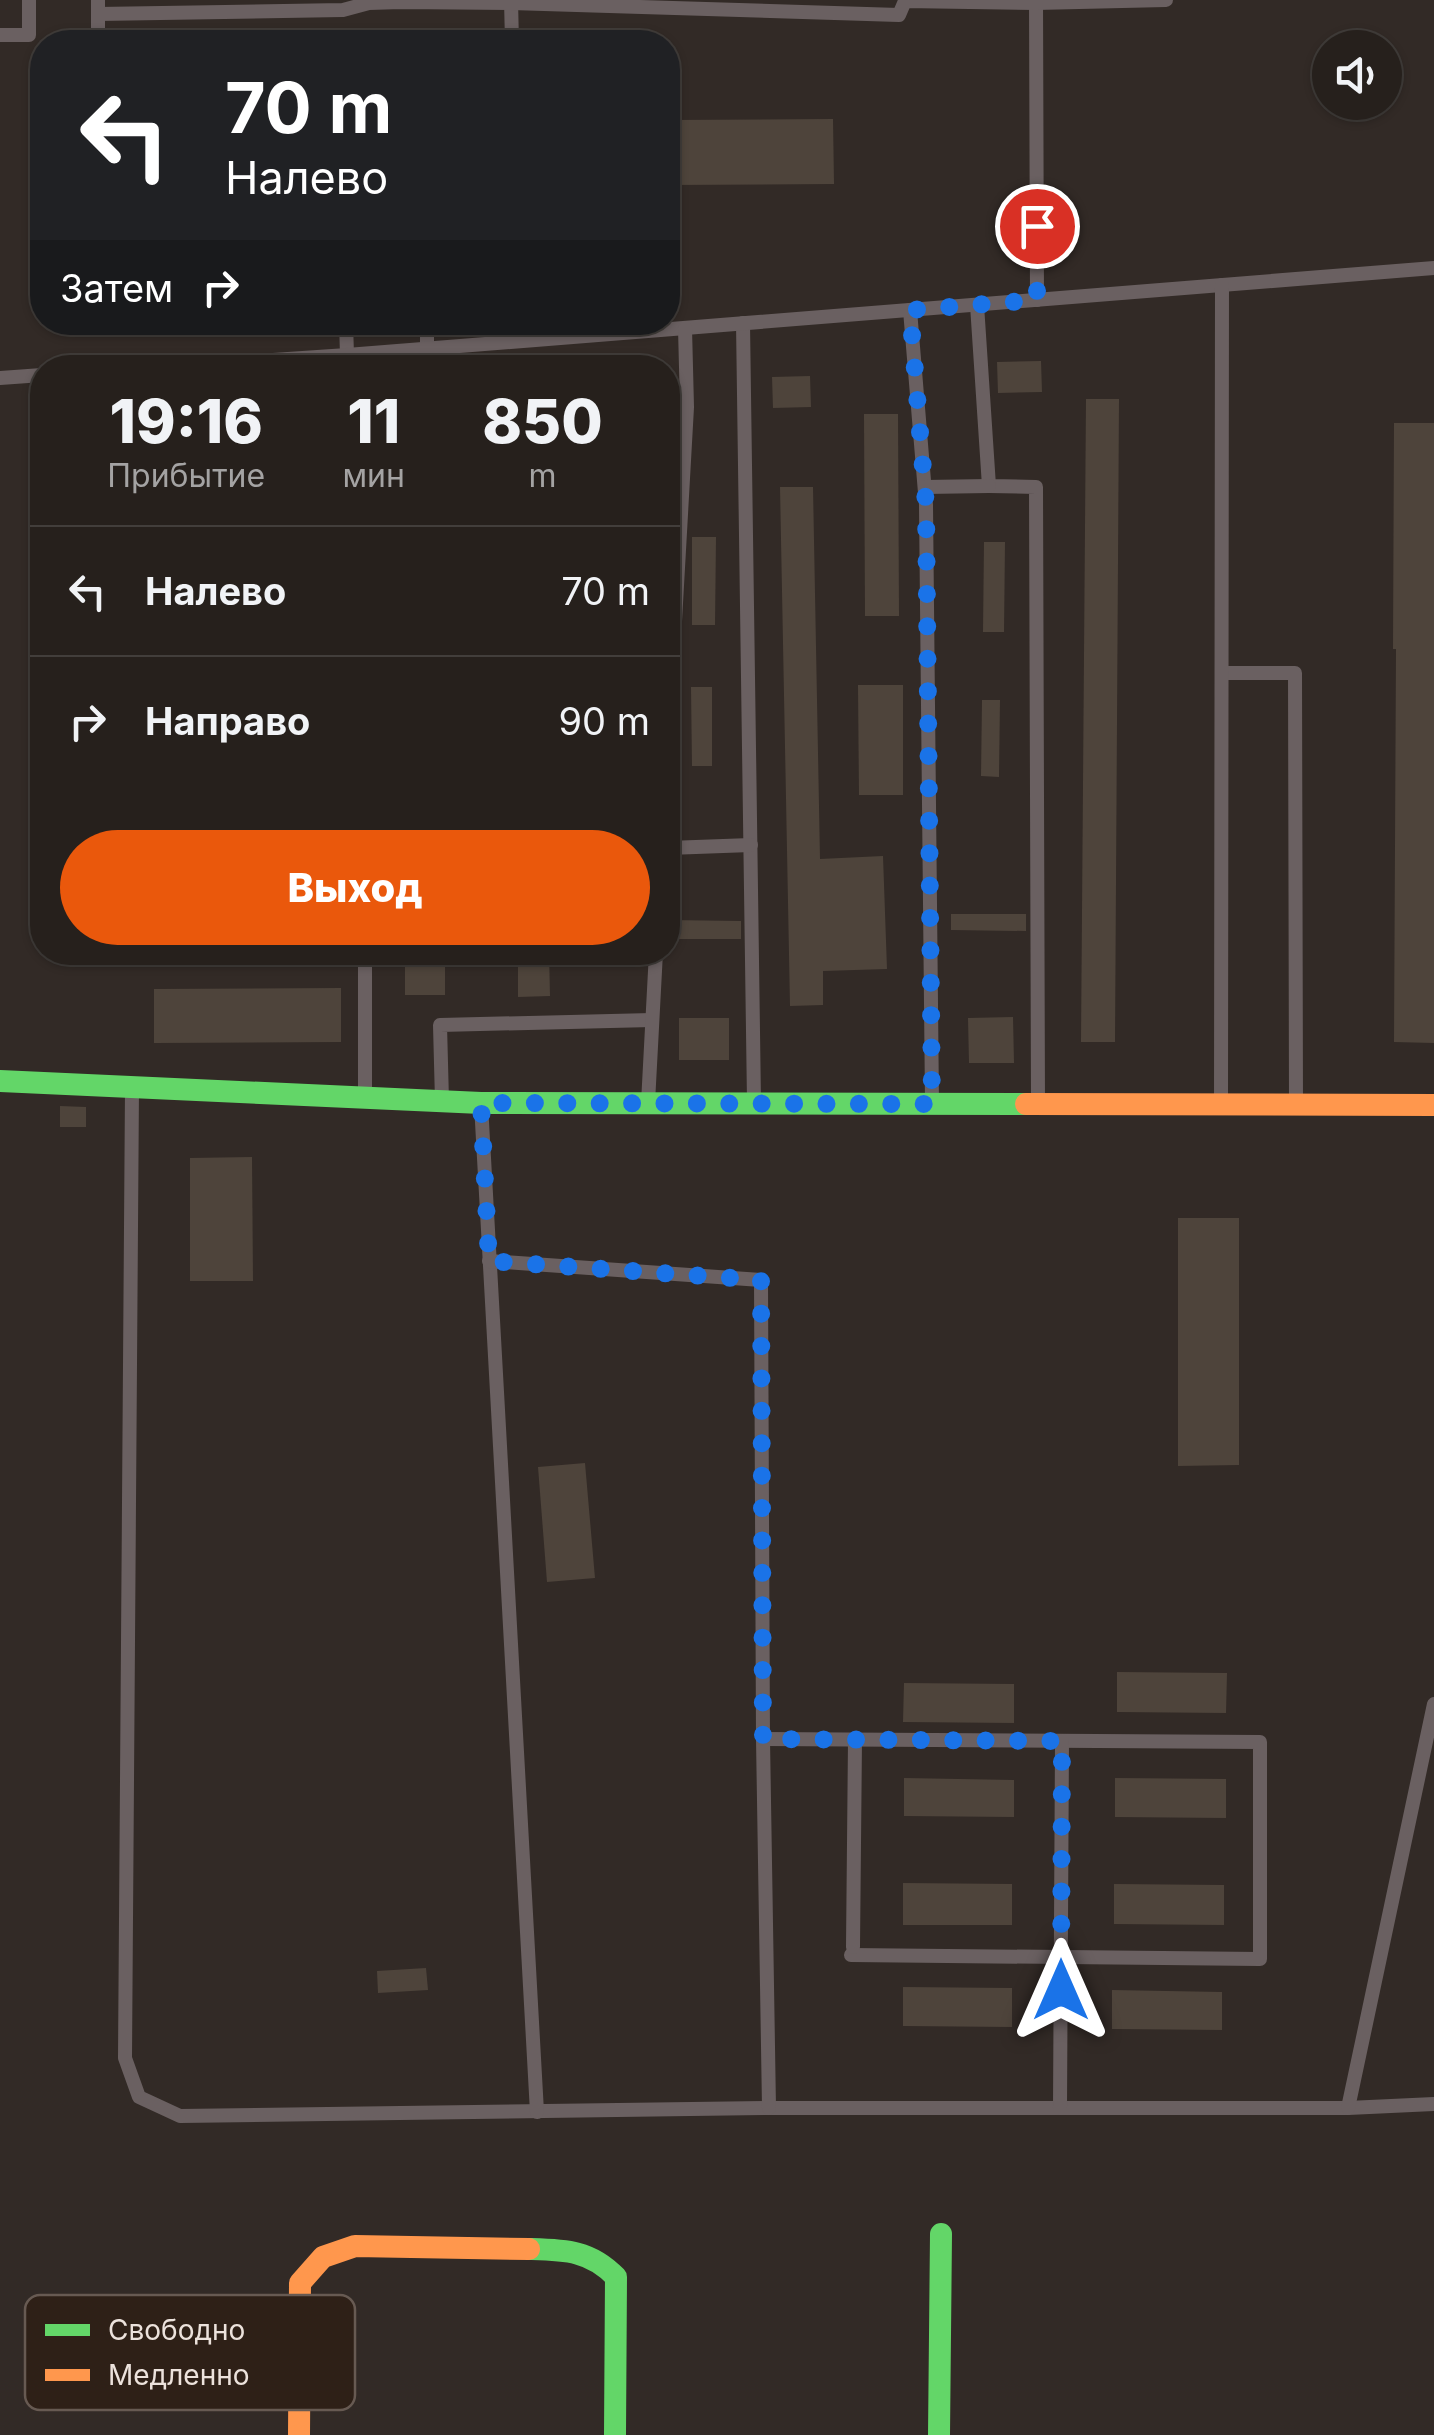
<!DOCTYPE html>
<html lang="ru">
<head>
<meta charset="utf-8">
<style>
	body { margin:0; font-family:Inter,sans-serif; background:#2e2825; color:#f1f3f6; height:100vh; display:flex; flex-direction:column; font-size:38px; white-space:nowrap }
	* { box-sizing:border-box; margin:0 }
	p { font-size:32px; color:#a4a3a3 }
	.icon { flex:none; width:55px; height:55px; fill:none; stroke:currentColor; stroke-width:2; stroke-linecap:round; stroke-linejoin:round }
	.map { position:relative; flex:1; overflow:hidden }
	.details { position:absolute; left:30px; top:355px; width:650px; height:610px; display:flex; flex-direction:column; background:#26201c; border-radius:40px; box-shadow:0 2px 8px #0004,0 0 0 2px #423e3b }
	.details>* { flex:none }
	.guide { position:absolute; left:30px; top:30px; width:650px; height:305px; border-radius:40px; box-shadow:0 2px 8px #0004,0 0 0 2px #423e3b; background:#202124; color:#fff; overflow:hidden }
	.controls { position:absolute; left:1312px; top:30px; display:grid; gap:20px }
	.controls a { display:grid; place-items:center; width:90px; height:90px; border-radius:50%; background:#26201c; box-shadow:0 2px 8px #0004,0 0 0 2px #423e3b; font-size:50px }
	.pin { position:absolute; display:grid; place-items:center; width:85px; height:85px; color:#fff; margin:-42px; border:5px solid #fff; border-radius:50%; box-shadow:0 2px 10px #0007 }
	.me { position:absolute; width:110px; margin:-55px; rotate:0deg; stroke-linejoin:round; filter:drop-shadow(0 0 8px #0008) }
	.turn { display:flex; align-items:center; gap:35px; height:210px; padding:0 30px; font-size:45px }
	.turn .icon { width:130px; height:130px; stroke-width:2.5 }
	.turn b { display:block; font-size:70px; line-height:85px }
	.then { display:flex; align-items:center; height:95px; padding:0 30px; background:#0003; gap:20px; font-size:38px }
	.eta { display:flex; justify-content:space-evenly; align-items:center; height:170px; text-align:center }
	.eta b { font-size:60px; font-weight:800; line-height:70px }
	.action { display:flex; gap:20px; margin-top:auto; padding:20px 30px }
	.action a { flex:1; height:115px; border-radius:60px; background:#ea580c; color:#fff; font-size:40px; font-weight:800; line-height:115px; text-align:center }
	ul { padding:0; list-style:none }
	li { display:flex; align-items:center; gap:30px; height:130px; padding:0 30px; border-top:2px solid #423e3b }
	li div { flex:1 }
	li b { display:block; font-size:38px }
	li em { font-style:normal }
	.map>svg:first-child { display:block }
	.building { fill:#4e443b }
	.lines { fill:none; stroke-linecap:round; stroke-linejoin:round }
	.lane { stroke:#6a6061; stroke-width:14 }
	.fast { stroke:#63d668; stroke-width:22 }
	.slow { stroke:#ff974d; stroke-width:22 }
	.route { stroke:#1a73e8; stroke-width:18; stroke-dasharray:0 32.4 }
	.key { fill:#2e2017; stroke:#675a52; stroke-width:2.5 }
	.key-label { font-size:28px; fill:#ece2dc }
</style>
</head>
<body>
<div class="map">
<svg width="1434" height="2435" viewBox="0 0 1434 2435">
	<rect width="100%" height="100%" fill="#322a26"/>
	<g class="building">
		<polygon points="833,119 834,184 668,185 668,120"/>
		<polygon points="1041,361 1042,392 998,393 997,362"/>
		<polygon points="810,376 811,407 773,408 772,377"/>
		<polygon points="1086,399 1119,399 1115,1042 1081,1042"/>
		<polygon points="864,414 898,414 899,616 865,616"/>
		<polygon points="1394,423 1434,423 1434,1043 1394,1042 1396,649 1393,649"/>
		<polygon points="780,487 813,487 820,859 883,856 887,969 823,971 823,1005 790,1006"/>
		<polygon points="692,537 716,537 715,625 692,625"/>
		<polygon points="984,542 1005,542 1004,632 983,632"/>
		<polygon points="858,685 903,685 903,795 859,795"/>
		<polygon points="691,687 712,687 712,766 692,766"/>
		<polygon points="982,700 1000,700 999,777 981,776"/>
		<polygon points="951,914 1026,914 1026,931 951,930"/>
		<polygon points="668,920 741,921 741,939 668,939"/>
		<rect x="405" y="952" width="40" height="43"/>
		<polygon points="518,952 549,952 550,996 518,997"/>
		<polygon points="341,988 341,1042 154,1043 154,989"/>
		<polygon points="1013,1017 1014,1063 969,1063 968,1018"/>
		<rect x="679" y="1018" width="50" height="42"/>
		<polygon points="60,1106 86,1107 86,1127 60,1127"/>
		<polygon points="252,1157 253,1281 190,1281 190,1158"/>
		<polygon points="1178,1218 1239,1218 1239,1465 1178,1466"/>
		<polygon points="585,1463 595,1578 547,1582 538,1467"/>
		<polygon points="1117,1672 1227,1673 1226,1713 1117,1712"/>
		<polygon points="904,1683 1014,1684 1014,1723 903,1722"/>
		<polygon points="904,1778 1014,1780 1014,1817 904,1816"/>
		<polygon points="1115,1778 1226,1779 1226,1818 1115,1817"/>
		<polygon points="903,1883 1012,1884 1012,1925 903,1925"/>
		<polygon points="1114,1884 1224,1885 1224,1925 1114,1924"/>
		<polygon points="426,1968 428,1990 378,1993 377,1971"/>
		<polygon points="903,1987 1012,1988 1012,2027 903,2026"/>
		<polygon points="1112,1990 1222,1992 1222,2030 1112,2029"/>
	</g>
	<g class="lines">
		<g class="lane">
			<polyline points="511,0 512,42"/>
			<polyline points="1036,0 1037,300"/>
			<polyline points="98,14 343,10 369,3 401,2 511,3 899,15 905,1 1036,3 1166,0"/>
			<polyline points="0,35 29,35 29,0"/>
			<polyline points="98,42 98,0"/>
			<polyline points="977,305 989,486 1036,487 1038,1103"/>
			<polyline points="910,310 926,505 932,1103"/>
			<polyline points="346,322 347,355"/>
			<polyline points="427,322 427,348"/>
			<polyline points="515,322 515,341"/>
			<polyline points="743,323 754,1102"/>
			<polyline points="156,368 347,355 1434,268"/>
			<polyline points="0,378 42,375"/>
			<polyline points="925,487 989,486"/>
			<polyline points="1222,673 1295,673 1296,1105"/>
			<polyline points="668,746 687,407 685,328"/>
			<polyline points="668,848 751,845"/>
			<polyline points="365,952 365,1097"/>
			<polyline points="152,954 365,956"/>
			<polyline points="132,1088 125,2058 139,2097 180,2116 769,2108 1348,2108 1434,2104"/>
			<polyline points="442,1101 440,1025 652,1020"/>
			<polyline points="648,1103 656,952"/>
			<polyline points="481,1104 537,2112"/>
			<polyline points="1221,1104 1222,285"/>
			<polyline points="489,1261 761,1280 763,1739 769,2108"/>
			<polyline points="763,1739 1260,1742 1260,1959 851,1955"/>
			<polyline points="853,1947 855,1740"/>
			<polyline points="1060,2108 1062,1741"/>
			<polyline points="1348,2108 1434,1704"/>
		</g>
		<g class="fast">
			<polyline points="0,1081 481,1103 1026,1104"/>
			<path d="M529 2249C565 2250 590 2250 616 2277L615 2435"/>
			<polyline points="939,2435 941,2234"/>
		</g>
		<g class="slow">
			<polyline points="1026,1104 1434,1105"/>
			<polyline points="299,2435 300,2283 323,2257 355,2246 529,2249"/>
		</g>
	</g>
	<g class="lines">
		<polyline class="route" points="1037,226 1037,300 910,310 926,505 932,1104 481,1103 489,1261 761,1280 763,1739 1062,1741 1061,1990"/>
	</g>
	<rect x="25" y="2295" width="330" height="115" rx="15" class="key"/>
	<rect x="45" y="2324" width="45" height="12" fill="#63d668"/>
	<rect x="45" y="2369" width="45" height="12" fill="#ff974d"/>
	<g class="key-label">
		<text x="108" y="2340">Свободно</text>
		<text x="108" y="2385">Медленно</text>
	</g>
</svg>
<div class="controls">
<a><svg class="icon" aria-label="sound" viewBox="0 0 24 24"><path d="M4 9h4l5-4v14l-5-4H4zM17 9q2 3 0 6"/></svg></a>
</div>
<div class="pin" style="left:1037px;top:226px;background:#d93025"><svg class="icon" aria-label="arrive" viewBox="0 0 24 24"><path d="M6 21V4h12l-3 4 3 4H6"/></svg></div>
<svg class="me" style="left:1061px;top:1990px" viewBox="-20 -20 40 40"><path d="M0-17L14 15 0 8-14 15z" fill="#1a73e8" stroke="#fff" stroke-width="4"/></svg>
<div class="guide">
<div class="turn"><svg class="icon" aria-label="left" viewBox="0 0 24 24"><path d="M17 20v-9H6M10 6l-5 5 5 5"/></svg><div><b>70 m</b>Налево</div></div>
<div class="then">Затем<svg class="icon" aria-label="right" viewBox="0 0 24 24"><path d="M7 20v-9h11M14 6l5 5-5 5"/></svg></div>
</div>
<section class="details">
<div class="eta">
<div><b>19:16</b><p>Прибытие</p></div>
<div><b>11</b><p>мин</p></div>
<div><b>850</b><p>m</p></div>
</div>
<ul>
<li><svg class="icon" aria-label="left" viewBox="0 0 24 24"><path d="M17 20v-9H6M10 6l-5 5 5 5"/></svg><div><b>Налево</b></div><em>70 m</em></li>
<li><svg class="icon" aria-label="right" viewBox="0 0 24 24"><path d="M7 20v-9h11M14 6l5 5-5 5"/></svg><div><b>Направо</b></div><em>90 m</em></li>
</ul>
<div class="action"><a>Выход</a></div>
</section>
</div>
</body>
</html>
